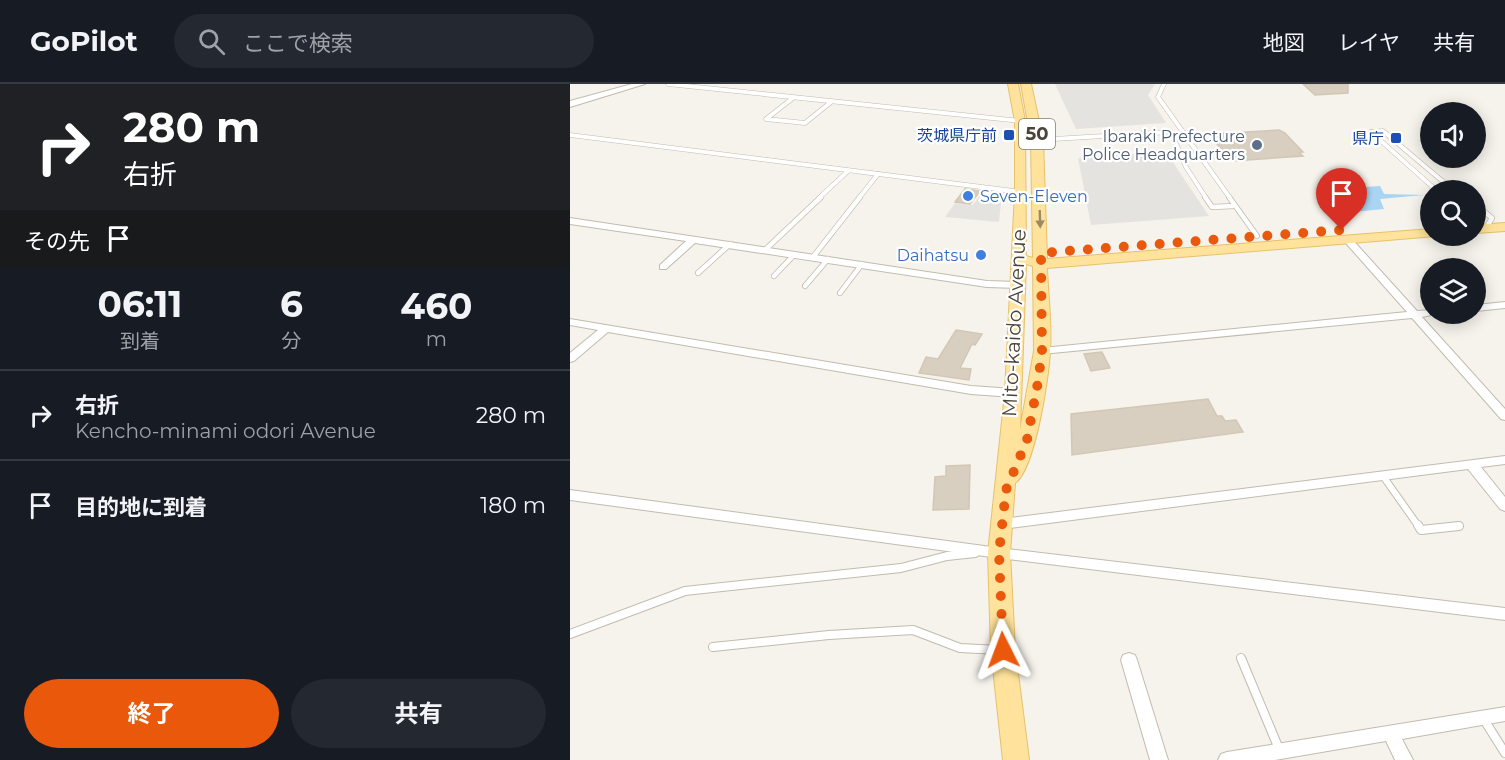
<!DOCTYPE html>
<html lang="ja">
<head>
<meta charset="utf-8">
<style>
	body { margin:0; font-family:Montserrat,"Noto Sans JP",sans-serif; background:#242831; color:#f1f3f6; height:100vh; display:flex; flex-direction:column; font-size:22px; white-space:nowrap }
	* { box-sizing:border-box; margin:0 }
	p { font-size:20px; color:#9ea1a6 }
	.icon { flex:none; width:33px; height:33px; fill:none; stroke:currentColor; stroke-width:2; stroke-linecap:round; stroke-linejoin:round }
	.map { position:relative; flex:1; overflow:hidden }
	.panel { display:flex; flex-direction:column; background:#171b24; width:570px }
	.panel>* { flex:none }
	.guide { background:#202124; color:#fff; overflow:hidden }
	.fabs { position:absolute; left:850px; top:18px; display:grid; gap:12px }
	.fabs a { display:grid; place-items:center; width:66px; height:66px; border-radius:50%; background:#171b24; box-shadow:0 3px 15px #0003; font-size:30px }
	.pin { position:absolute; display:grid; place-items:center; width:51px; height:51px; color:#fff; margin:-62px -26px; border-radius:50% 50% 50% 0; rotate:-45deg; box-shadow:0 0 6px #0007 }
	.pin .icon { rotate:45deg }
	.me { position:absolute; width:66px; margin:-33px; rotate:357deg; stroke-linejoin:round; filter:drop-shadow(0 0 4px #0008) }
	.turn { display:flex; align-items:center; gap:21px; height:126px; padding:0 24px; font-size:27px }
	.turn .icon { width:78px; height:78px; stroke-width:2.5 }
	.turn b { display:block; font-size:42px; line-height:51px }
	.then { display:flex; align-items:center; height:57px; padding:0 24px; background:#0003; gap:12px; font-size:22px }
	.eta { display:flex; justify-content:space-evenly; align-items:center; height:102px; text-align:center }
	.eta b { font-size:36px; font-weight:700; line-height:42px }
	.action { display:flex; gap:12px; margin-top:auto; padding:12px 24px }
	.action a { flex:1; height:69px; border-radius:36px; background:#ea580c; color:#fff; font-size:24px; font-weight:700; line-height:69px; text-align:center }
	.action a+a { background:#242831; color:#f1f3f6 }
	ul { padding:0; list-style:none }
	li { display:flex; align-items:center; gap:18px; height:90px; padding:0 24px; border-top:2px solid #363941 }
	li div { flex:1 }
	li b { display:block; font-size:22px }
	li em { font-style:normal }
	header { display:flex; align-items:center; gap:36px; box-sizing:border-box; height:84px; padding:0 30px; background:#171b24; border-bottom:2px solid #363941 }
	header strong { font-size:28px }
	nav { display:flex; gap:33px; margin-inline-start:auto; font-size:21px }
	.search { width:420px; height:54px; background:#242831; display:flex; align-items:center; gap:15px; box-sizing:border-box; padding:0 21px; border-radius:33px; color:#9ea1a6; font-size:22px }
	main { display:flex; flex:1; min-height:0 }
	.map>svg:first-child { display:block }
	.parking { fill:#e5e3e0 }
	.water { fill:#a9d4f2 }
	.building { fill:#d8cfc1; stroke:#d3c7b4; stroke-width:1.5 }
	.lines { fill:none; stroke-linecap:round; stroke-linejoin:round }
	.service-far3-casing { stroke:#c2bbae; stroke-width:5 }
	.service-far2-casing { stroke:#c2bbae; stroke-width:6 }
	.service-far1-casing { stroke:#c2bbae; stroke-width:8 }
	.service-casing { stroke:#c2bbae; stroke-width:10 }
	.minor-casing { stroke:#c2bbae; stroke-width:2 }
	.tertiary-casing { stroke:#c2bbae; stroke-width:2 }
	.primary-casing { stroke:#e6c16a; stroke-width:2 }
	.service-far3 { stroke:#fff; stroke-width:4 }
	.service-far2 { stroke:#fff; stroke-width:4.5 }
	.service-far1 { stroke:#fff; stroke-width:6 }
	.service { stroke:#fff; stroke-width:8 }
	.minor { fill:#fff; fill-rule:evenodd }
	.tertiary { fill:#fff; fill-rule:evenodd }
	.primary { fill:#ffe39c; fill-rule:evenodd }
	.oneway { fill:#9c8c66 }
	.route { stroke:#ea580c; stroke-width:10; stroke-dasharray:0 18 }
	.transit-dot { fill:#1a4fb4; stroke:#fff; stroke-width:2 }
	.service-dot { fill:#5c6f8a; stroke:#fff; stroke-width:2 }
	.shop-dot { fill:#3f7fe0; stroke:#fff; stroke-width:2 }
	.labels { text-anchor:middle; stroke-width:4.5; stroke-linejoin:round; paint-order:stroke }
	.far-transit-label { font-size:16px; fill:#164399; stroke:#fff; text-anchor:end }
	.far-service-label { font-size:16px; fill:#4e5e75; stroke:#fff; text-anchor:end }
	.far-shop-label { font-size:16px; fill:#366cbe; stroke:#fff; text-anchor:start }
	.shield { fill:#fff; stroke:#817c74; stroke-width:1.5 }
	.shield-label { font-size:18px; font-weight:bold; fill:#4b4439 }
	.street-label { font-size:20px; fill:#4b4439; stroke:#fff }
</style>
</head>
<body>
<header>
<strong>GoPilot</strong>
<div class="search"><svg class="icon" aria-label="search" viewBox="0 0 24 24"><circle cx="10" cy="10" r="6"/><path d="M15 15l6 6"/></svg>ここで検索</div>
<nav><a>地図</a><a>レイヤ</a><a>共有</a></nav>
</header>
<main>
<section class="panel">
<div class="guide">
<div class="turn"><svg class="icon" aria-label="right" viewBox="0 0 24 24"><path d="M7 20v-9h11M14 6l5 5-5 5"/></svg><div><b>280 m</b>右折</div></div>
<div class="then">その先<svg class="icon" aria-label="arrive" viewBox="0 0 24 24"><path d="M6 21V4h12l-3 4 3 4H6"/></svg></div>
</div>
<div class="eta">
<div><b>06:11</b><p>到着</p></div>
<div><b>6</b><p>分</p></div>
<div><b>460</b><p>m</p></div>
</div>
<ul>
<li><svg class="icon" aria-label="right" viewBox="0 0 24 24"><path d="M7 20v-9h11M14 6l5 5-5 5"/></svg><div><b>右折</b><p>Kencho-minami odori Avenue</p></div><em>280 m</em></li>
<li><svg class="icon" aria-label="arrive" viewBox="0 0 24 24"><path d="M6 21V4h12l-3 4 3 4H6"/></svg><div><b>目的地に到着</b></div><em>180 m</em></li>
</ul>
<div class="action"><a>終了</a><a>共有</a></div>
</section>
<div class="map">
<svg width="935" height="676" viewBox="0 0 935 676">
	<rect width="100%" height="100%" fill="#f6f3ec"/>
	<g class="parking">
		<polygon points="485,0 585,0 578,11 596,39 506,45"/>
		<polygon points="596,68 639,132 521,141 508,74"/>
		<polygon points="414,106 432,108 429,138 375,133 385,119 403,121"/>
	</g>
	<polygon class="water" points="810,102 814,110 854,111 810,115 814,125 762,130 749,123 770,120 768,112 783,111 781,104"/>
	<g class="building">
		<polygon points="733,0 778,0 778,9 745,11"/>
		<polygon points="709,46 715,49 733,68 729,68 733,72 663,77 641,54 644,54 642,50"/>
		<polygon points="395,105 410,107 400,120 385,118"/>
		<polygon points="386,246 412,250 405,261 402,260 390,284 401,285 399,296 349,289 356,273 368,275"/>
		<polygon points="532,268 540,284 521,287 514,270"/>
		<polygon points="638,315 647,332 652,332 655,337 666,336 673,348 502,371 501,330"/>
		<polygon points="400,381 399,425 363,426 365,393 376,392 376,382"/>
	</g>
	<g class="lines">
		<g class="service-far3-casing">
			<g id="service-far3">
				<polyline points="98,0 450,37"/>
				<polyline points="594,0 588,13 660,114"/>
				<polyline points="223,14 196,35 235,39 261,18"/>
				<polyline points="801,48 813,47 883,106"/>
				<polyline points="801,48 866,106"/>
				<polyline points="0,51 451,108"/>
				<polyline points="467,56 601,48 616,83 636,114"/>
				<polyline points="249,114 278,87"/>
				<polyline points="289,114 308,90"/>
			</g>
		</g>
		<g class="service-far2-casing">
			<g id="service-far2">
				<polyline points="635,113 642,123 664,122"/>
				<polyline points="659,113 687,152"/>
				<polyline points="906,121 922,134 916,144 906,141"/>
				<polyline points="195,166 251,113"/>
				<polyline points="243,173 290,113"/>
				<polyline points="128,189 160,160"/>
				<polyline points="204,192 224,171"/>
				<polyline points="235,202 258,175"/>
				<polyline points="270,209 292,180"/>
			</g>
		</g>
		<g class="service-far1-casing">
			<g id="service-far1">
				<polyline points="813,392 849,443"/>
				<polyline points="884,443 889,442"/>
			</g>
		</g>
		<g class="service-casing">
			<g id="service">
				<polyline points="848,441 851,446 889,442"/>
				<polyline points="0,550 115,507 331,484 377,472 405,469"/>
				<polyline points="143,563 259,551 343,546 390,564 429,566"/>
				<polyline points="671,574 709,665"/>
				<polyline points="913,634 935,669"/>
			</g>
		</g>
		<g class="minor-casing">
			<g id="minor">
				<polygon points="0,134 417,197 448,198 453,201 448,204 417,203 125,159 96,185 90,185 90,181 116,157 0,140"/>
				<polygon points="777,152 780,153 847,227 861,226 861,230 866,230 852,233 935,325 935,336 931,335 842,234 472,270 467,267 472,264 837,228 774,157 772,155"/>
				<polygon points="935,218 935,224 906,227 906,221"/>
				<polygon points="0,235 401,302 444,305 450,309 444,313 401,310 38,248 4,277 0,278 0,269 28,246 0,241"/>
				<polygon points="935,372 935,380 911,383 935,413 935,427 930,425 898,385 432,445 427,444 425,440 427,436 432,435"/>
				<polygon points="0,406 429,464 935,524 935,536 429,474 0,416"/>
				<polygon points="559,569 565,571 567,576 598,676 580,676 551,576 553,571"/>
				<polygon points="935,623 935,637 832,655 843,676 825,676 816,657 705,676 648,676 651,670 657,668"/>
			</g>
		</g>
		<g class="tertiary-casing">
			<polygon id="tertiary" points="62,0 75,0 0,23 0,17"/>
		</g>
		<g class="primary-casing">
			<g id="primary">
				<path d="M438 0H448L455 37 456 172 463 174 461 56 451 0H461L473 56 477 175 861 145V152H866L477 184C478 211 482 240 480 267 479 292 465 386 445 399L440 469 445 566 459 676H433L421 566 418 469 435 309 445 108V37ZM456 180 463 182 464 267 450 346Z"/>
				<polygon points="935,139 935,147 906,149 906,141"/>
			</g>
		</g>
		<use href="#service-far3" class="service-far3"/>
		<use href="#service-far2" class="service-far2"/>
		<use href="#service-far1" class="service-far1"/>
		<use href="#service" class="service"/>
		<use href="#minor" class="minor"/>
		<use href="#tertiary" class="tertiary"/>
		<use href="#primary" class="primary"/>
	</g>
	<defs><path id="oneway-solid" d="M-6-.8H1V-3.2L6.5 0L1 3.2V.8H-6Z" transform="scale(1.5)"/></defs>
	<use class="oneway" href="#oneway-solid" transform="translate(470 135) rotate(88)"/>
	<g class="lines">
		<polyline class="route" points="433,566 429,469 436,406 457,356 468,298 472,267 471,169 772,146"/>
	</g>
	<g class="transit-dot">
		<rect x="433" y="45" width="12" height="12" rx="3"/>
		<rect x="820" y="48" width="12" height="12" rx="3"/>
	</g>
	<circle class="service-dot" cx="687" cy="61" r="6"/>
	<g class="shop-dot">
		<circle cx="398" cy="112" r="6"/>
		<circle cx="411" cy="171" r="6"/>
	</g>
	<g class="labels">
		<g class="far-transit-label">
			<text x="427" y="57">茨城県庁前</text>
			<text x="814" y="60">県庁</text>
		</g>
		<g class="far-service-label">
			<text x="675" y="58">Ibaraki Prefecture<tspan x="675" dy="18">Police Headquarters</tspan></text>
		</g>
		<g class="far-shop-label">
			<text x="410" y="118">Seven-Eleven</text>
			<text x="399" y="177" text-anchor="end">Daihatsu</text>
		</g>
		<rect class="shield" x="449" y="35" width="36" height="30" rx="4.5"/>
		<g class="shield-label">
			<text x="467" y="56">50</text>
		</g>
		<g class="street-label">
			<text transform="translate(444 239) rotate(-87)" y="7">Mito-kaido Avenue</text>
		</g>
	</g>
</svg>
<div class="fabs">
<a><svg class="icon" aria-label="sound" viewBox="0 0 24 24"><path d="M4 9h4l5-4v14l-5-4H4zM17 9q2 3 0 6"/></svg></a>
<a><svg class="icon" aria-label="search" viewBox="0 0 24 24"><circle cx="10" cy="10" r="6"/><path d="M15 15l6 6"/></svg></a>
<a><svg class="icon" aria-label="layers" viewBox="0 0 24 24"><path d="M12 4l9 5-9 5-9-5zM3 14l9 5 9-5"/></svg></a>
</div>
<div class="pin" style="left:772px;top:146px;background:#d93025"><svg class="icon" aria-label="arrive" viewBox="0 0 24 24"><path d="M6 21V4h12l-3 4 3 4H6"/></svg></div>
<svg class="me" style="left:433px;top:566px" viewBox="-20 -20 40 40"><path d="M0-17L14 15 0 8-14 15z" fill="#ea580c" stroke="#fff" stroke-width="4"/></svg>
</div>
</main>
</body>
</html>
